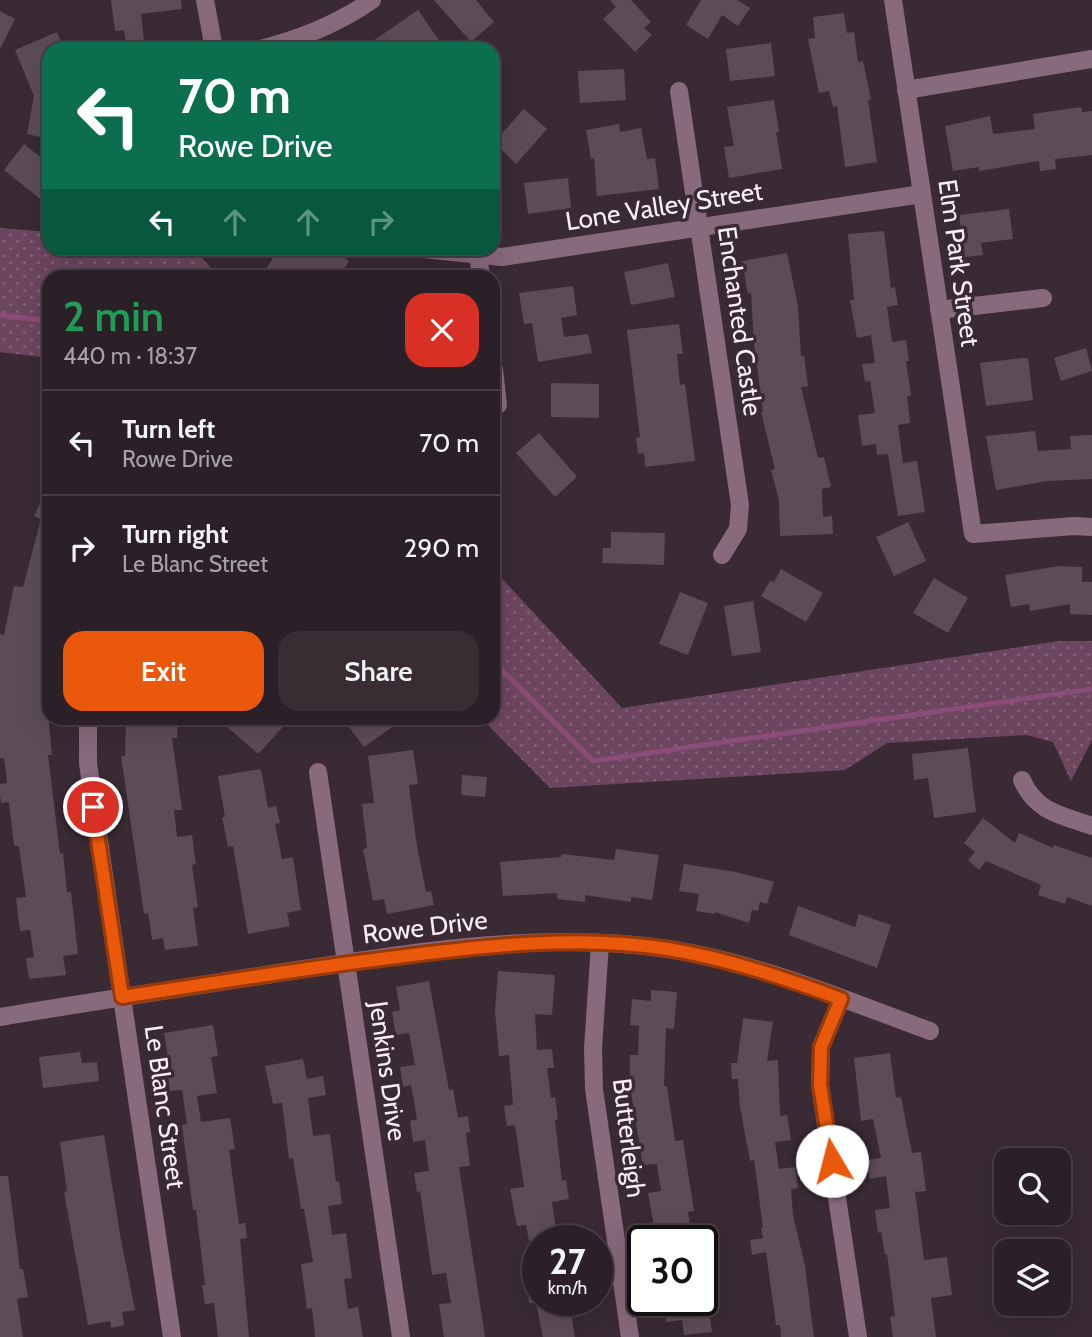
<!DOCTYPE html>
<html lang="en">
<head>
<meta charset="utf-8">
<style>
	body { margin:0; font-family:Cabin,sans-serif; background:#372d33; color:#f1f3f6; height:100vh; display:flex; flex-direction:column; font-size:26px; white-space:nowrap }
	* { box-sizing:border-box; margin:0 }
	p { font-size:23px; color:#a6a3a7 }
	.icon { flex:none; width:38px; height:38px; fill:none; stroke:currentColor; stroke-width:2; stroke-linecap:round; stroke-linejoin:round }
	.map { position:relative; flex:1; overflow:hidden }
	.drawer { position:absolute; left:42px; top:270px; width:458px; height:455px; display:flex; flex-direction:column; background:#2b2027; border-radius:21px; box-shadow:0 7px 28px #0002,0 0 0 2px #473e44 }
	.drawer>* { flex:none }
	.guide { position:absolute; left:42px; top:42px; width:458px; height:214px; border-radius:21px; box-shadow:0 7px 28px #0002,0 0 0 2px #473e44; background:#0b6e4f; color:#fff; overflow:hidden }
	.fabs { position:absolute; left:994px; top:1148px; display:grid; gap:14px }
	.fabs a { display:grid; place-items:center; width:77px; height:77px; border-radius:14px; background:#2b2027; box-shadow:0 7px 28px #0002,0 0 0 2px #473e44; font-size:35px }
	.speed { position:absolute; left:522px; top:1225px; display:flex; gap:14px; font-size:35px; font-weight:700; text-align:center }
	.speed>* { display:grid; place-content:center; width:91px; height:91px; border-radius:50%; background:#2b2027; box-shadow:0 7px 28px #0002,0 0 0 2px #473e44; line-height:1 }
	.speed small { font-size:18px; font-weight:400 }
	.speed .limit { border:4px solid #111; border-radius:10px; background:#fff; color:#111 }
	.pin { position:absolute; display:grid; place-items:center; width:60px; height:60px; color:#fff; margin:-30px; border:4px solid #fff; border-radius:50%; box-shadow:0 2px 7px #0007 }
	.me { position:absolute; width:77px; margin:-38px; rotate:352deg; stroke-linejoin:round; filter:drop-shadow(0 0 5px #0008) }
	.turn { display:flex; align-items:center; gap:24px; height:147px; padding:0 21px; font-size:32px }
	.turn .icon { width:91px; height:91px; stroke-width:2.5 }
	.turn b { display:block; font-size:49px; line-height:60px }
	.lanes { display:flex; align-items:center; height:66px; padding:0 21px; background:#0003; justify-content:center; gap:35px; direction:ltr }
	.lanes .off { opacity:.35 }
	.round { display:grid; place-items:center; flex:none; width:74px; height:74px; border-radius:21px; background:#372d33 }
	.head { display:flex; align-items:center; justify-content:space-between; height:119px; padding:0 21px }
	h1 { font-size:42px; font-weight:600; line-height:52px; color:#1e9e55 }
	.button { display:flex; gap:14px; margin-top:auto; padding:14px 21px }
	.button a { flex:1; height:80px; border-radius:21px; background:#ea580c; color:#fff; font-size:28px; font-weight:600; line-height:80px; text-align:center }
	.button a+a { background:#372d33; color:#f1f3f6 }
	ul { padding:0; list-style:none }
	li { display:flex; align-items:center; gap:21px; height:105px; padding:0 21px; border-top:2px solid #473e44 }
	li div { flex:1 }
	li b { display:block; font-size:26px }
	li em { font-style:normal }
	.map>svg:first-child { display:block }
	.grass { fill:url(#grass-dots) }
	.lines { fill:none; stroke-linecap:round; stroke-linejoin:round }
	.stream { stroke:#8b4c77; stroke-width:5 }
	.building { fill:#5d4c57 }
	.street { stroke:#876a7c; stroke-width:18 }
	.route-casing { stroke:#983908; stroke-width:18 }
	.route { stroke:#ea580c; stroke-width:12 }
	.labels { text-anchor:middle; stroke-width:7; stroke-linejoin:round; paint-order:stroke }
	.street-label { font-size:26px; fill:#faeff6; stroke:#392a34 }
</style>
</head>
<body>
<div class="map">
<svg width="1092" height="1337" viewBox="0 0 1092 1337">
	<defs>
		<pattern id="grass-dots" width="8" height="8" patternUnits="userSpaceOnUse" patternTransform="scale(1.75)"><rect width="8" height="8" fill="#6c465f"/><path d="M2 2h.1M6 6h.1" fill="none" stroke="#826177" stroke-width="1.8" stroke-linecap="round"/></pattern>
	</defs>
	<rect width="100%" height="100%" fill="#392a34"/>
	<g class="grass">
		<polygon points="0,228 49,232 49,248 193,249 219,276 49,276 49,358 0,352"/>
		<polygon points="494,570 622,708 1058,641 1092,641 1092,740 1071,781 1053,742 1026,735 887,743 845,770 550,788 481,718 494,718"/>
	</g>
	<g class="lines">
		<g class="stream">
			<polyline points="0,315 49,321"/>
			<polyline points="494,662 593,761 1092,689"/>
		</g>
	</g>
	<g class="building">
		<polygon points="111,0 181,0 182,9 141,14 145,49 127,49 124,30 115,31"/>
		<polygon points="434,0 476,0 494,22 471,42"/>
		<polygon points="610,0 631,0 651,22 644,28 652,35 635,52 603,19 616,7"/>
		<polygon points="701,0 737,0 750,8 738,26 722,15 708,39 686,25"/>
		<polygon points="418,10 445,49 361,49 386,32"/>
		<polygon points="0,11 15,19 0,49"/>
		<polygon points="844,13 847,33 854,32 858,62 863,61 871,99 868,100 877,162 845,167 837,106 833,107 829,91 819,93 808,39 815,38 813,17"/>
		<polygon points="57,32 64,49 49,49 49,139 27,134 34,96 15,50"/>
		<polygon points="771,43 775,76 730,81 726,49"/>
		<polygon points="624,69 626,100 580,103 578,71"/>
		<polygon points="774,100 779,132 776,132 782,169 729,178 724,147 734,146 727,107"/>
		<polygon points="1081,107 1082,112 1092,111 1092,155 1055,159 1056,169 1040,171 1039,161 979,171 979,167 953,171 945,126 990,116 993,134 1035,129 1033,114"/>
		<polygon points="524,109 547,129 516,164 494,142"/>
		<polygon points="619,124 620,132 641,128 647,159 655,158 659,189 597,196 594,158 591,159 586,130"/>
		<polygon points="24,144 49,164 49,193 43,201 4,170"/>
		<polygon points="568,178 571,208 528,214 524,183"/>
		<polygon points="1009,209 1013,239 981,243 983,255 965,257 959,215"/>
		<polygon points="884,231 891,288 895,287 898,305 887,307 892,342 906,340 909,361 906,361 911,396 907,396 910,423 898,425 903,463 917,461 925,512 898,516 888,454 877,455 876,444 862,446 858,415 875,413 870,381 865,382 862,364 875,363 871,335 857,338 850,300 854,300 848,234"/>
		<polygon points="279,248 328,248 349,261 340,276 262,276"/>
		<polygon points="787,253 798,306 801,356 804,356 808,386 801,387 818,458 824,457 831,487 822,489 823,517 832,516 833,534 780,536 779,500 771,470 775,469 761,412 763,412 754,343 751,293 748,294 742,261"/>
		<polygon points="668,263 675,297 631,305 624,272"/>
		<polygon points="573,286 577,315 561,318 564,337 588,334 592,353 538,362 532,323 524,324 519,293"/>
		<polygon points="679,324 683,354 677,354 680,385 685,384 695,461 645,467 644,453 638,454 636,438 640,437 627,330"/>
		<polygon points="1086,348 1092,371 1061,381 1054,358"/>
		<polygon points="1022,358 1028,358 1033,400 986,406 980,363"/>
		<polygon points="551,383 599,384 599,418 551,417"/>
		<polygon points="1035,431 1038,451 1071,449 1070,436 1092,435 1092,479 1047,481 996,490 986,436"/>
		<polygon points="539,433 577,477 555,497 516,453"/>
		<polygon points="49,484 49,725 52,755 48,755 60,854 63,853 67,892 71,892 78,954 63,956 66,975 29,979 26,958 34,957 30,930 20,931 16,898 26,897 19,846 14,846 9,802 1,803 0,795 0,784 7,783 4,758 0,758 0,634 4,635 14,586 23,587 41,519 34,516"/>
		<polygon points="908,522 926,561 894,576 876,537"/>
		<polygon points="611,532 665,533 664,565 602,563 603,548 611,548"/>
		<polygon points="1059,566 1082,567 1082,582 1092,582 1092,615 1070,614 1070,604 1030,611 1029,604 1011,607 1005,575"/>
		<polygon points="781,569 823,593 806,622 761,596 770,581 774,582"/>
		<polygon points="934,578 968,598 948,633 913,613"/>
		<polygon points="680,592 708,603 688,655 659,644"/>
		<polygon points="753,601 761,652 732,656 724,606"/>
		<polygon points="126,718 178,718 177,738 172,738 182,810 174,810 177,837 192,835 196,864 192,865 198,907 193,908 198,946 165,950 163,938 152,940 148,913 144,914 121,756 125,756"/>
		<polygon points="217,718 291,718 258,754"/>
		<polygon points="353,718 405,718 364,747 346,723"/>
		<polygon points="968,748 976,812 934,818 928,778 914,780 912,754"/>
		<polygon points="413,750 418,784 409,785 416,840 426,892 431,891 434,905 387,914 384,899 373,901 363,849 367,848 362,804 374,803 368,756"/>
		<polygon points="261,769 268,808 276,806 280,823 275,824 282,859 293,857 301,910 287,913 290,926 248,934 233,846 228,847 222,817 225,817 218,776"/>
		<polygon points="462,775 487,777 485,797 461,795"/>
		<polygon points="983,818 1015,843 1019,833 1053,848 1054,845 1092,858 1092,906 1067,897 1065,904 1038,895 1041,885 986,861 979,870 968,860 975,852 964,843"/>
		<polygon points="616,849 659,855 652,900 631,897 631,902 585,895 585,902 557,899 557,893 503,896 500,862 561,857 562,854 614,860"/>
		<polygon points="684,864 736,872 774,882 767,904 760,902 758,911 752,910 749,923 715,912 715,914 696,911 699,894 679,891"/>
		<polygon points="798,906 855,927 859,914 891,925 877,968 789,935"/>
		<polygon points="498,971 555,975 552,1015 535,1014 537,1050 552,1049 554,1068 547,1068 551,1098 555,1097 558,1119 555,1120 562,1181 566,1180 569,1199 552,1202 558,1241 529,1241 526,1225 517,1226 510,1189 524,1187 515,1125 507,1126 504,1106 513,1105 509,1055 499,1056 495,1011"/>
		<polygon points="429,981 449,1090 453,1089 458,1118 468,1116 470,1132 466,1133 470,1166 459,1167 485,1337 444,1337 439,1304 451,1303 446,1273 432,1275 420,1191 417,1192 414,1173 429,1171 425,1140 413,1142 410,1121 417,1119 411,1085 403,1087 400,1067 415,1065 409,1033 396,1035 392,1012 400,1010 396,987"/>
		<polygon points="651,990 677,992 674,1029 666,1028 664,1086 667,1086 675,1141 683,1140 694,1211 688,1212 691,1232 656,1237 648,1193 661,1191 657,1164 643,1165 630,1087 630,1055 638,1055 639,1026 630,1025 632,999 651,1001"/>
		<polygon points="743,1018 773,1022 767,1061 778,1060 780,1116 787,1115 791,1140 775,1142 779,1169 795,1167 798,1188 791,1189 793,1215 805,1266 814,1337 781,1337 780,1325 776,1325 766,1252 752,1255 750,1240 763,1238 761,1228 763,1227 754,1160 750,1161 740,1107 738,1079 732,1079 731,1063 737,1063"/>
		<polygon points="213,1025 218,1056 211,1057 217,1093 197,1096 201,1122 230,1118 235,1149 229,1150 239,1224 245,1223 247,1238 240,1239 249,1337 218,1337 214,1303 205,1304 202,1285 205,1285 196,1210 193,1210 182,1125 187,1124 182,1090 170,1091 167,1071 170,1070 164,1033"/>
		<polygon points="80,1052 82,1063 97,1062 99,1081 43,1088 39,1057"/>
		<polygon points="890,1053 896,1098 901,1097 912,1153 921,1152 926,1191 915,1192 924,1260 947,1257 952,1295 931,1298 936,1337 893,1337 890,1317 895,1316 887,1254 885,1255 881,1232 878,1233 875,1210 890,1208 886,1176 870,1179 867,1160 881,1158 873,1119 861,1121 854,1058"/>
		<polygon points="303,1059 307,1079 323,1076 326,1095 308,1098 313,1136 330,1134 336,1182 339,1181 342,1204 328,1206 332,1235 346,1233 352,1278 344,1279 348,1309 358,1307 363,1337 315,1337 312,1308 307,1309 301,1264 313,1262 304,1209 301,1209 293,1158 289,1159 282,1103 273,1104 265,1066"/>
		<polygon points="104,1135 121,1240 135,1310 122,1312 124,1325 111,1328 110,1321 88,1325 64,1192 67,1191 60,1142"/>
		<polygon points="0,1176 8,1176 20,1269 23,1269 28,1297 17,1299 23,1337 0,1337"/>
		<polygon points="537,1259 537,1300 569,1300 575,1337 543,1337 536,1303 529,1303 523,1261"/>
		<polygon points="683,1301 684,1307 708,1303 712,1332 684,1335 682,1320 666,1322 664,1303"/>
	</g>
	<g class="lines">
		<g class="street">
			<polyline points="205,0 214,49"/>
			<polyline points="893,0 973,534 1074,526 1092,527"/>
			<path d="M260 49C300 39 338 24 372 0"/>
			<polyline points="906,90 1092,59"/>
			<polyline points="679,91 740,505 738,529 722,555"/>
			<polyline points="413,248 502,257 922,194"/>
			<polyline points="477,248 481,276"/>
			<polyline points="939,310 1043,298"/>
			<polyline points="494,369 498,405"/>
			<polyline points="88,718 88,763 94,807 172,1337"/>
			<polyline points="318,772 401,1337"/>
			<path d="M1022 780C1036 812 1061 815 1092 826"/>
			<polyline points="600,944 593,1048 594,1089 630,1337"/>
			<polyline points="841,999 821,1047 820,1085 858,1337"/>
			<path d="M0 1017C101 1000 202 985 304 969 423 951 548 931 668 949 759 963 845 1000 930 1031"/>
		</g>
	</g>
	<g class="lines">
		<g class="route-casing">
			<path id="route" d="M93 807 122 997C216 983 310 967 405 956 492 945 581 935 668 949 728 959 785 978 841 999L821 1047 820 1085 832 1161"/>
		</g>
		<use href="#route" class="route"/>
	</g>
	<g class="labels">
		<g class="street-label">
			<text transform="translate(664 206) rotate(-9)" y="9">Lone Valley Street</text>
			<text transform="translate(959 263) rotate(82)" y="9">Elm Park Street</text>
			<text transform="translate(740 321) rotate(82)" y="9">Enchanted Castle</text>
			<text transform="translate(425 927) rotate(-7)" y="9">Rowe Drive</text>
			<text transform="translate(388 1071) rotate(82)" y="9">Jenkins Drive</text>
			<text transform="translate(165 1107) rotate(82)" y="9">Le Blanc Street</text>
			<text transform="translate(629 1138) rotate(83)" y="9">Butterleigh</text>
		</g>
	</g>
</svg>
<div class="fabs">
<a><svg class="icon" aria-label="search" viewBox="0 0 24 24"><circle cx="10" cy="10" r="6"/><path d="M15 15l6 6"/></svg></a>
<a><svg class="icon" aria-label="layers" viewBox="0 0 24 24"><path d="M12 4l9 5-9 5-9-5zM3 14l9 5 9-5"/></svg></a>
</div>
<div class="speed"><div>27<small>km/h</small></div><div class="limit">30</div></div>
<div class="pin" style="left:93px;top:807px;background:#d93025"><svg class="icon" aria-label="arrive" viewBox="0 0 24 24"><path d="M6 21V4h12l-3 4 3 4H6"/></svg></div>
<svg class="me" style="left:832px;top:1161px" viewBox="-20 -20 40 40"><circle r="19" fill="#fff"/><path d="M0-13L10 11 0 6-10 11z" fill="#ea580c"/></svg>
<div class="guide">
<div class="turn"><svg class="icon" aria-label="left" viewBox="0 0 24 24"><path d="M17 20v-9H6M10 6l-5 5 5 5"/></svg><div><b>70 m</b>Rowe Drive</div></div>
<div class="lanes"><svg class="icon" aria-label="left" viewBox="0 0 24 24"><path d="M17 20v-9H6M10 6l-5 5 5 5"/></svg><svg class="icon off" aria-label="ahead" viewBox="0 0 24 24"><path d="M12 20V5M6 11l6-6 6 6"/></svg><svg class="icon off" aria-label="ahead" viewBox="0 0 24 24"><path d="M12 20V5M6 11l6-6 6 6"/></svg><svg class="icon off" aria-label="right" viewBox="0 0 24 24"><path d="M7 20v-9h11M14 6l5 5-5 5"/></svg></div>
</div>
<section class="drawer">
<div class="head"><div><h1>2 min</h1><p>440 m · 18:37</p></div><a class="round" style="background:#d93025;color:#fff"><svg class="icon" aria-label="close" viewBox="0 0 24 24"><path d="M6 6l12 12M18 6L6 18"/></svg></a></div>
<ul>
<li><svg class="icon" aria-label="left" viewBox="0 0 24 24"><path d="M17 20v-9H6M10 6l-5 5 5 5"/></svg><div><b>Turn left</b><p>Rowe Drive</p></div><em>70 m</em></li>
<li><svg class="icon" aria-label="right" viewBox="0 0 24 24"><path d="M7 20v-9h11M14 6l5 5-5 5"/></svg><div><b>Turn right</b><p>Le Blanc Street</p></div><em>290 m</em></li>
</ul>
<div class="button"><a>Exit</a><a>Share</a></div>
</section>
</div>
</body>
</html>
